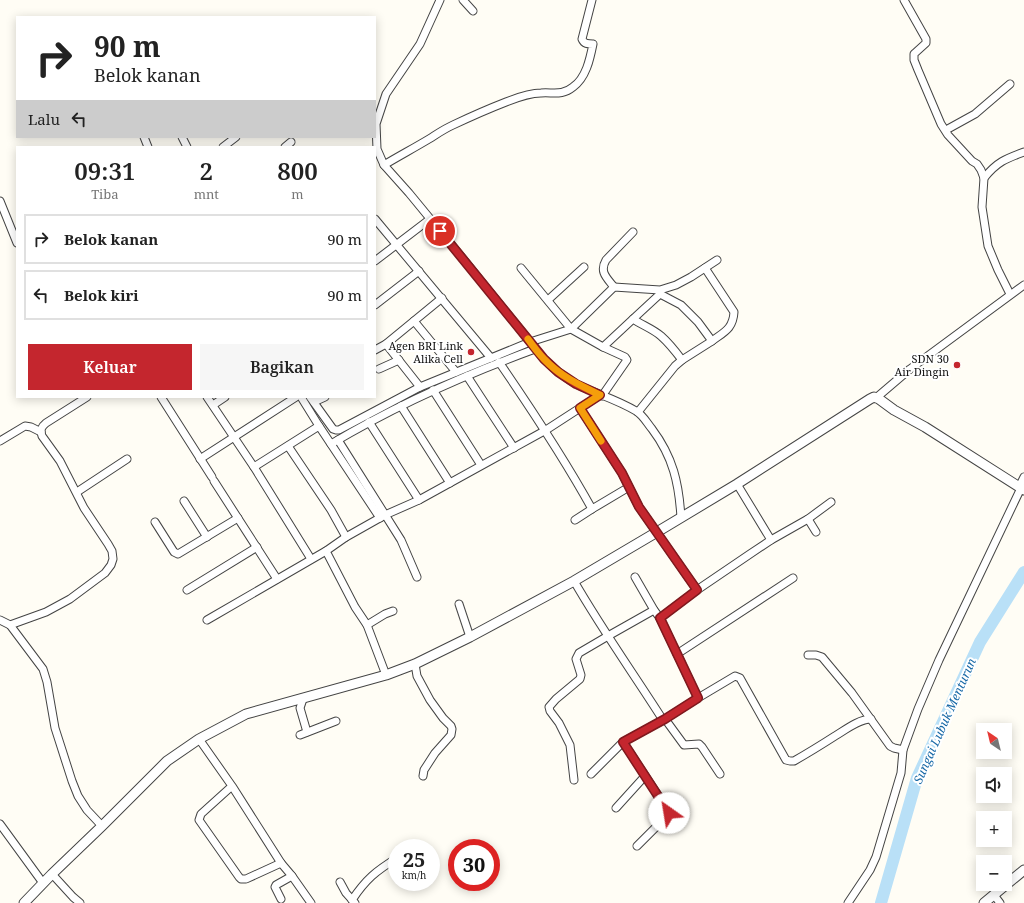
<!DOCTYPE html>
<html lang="id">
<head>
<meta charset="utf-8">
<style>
	body { margin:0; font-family:"Noto Serif",serif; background:#f6f6f6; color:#222; height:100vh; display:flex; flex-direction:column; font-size:15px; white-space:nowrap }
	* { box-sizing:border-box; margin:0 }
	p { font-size:13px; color:#767676 }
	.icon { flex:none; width:22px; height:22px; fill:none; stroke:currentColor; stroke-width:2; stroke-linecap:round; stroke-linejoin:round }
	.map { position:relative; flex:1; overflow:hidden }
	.sheet { position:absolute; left:16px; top:146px; width:360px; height:252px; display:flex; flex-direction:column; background:#fff; border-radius:0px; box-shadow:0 2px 10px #0003 }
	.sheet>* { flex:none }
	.top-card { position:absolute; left:16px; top:16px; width:360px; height:122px; border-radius:0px; box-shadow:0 2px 10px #0003; background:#fff; color:#222; overflow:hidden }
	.needle { width:26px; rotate:325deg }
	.fabs { position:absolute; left:976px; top:723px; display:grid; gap:8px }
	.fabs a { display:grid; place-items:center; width:36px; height:36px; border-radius:0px; background:#fff; box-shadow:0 2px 10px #0003; font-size:20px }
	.speed { position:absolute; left:388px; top:839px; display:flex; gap:8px; font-size:20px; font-weight:700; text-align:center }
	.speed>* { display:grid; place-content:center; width:52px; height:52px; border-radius:50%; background:#fff; box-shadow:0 2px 10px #0003; line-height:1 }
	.speed small { font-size:10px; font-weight:400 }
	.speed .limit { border:6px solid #d22; background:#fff; color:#111 }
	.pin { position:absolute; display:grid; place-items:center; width:34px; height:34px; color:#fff; margin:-17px; border:2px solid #fff; border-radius:50%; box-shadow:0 1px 4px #0007 }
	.me { position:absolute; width:44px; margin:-22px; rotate:328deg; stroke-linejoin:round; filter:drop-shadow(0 0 3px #0008) }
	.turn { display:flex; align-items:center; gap:14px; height:84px; padding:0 12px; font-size:18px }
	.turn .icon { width:52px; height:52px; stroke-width:2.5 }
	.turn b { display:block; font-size:28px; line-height:34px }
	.then { display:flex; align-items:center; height:38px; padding:0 12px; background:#0003; gap:8px; font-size:15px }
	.eta { display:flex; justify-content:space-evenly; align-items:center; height:68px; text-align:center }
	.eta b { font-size:24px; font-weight:600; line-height:28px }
	.action { display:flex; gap:8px; margin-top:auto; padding:8px 12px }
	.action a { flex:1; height:46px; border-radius:0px; background:#c4262e; color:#fff; font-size:16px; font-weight:600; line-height:46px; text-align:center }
	.action a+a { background:#f6f6f6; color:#222 }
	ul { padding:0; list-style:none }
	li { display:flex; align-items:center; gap:12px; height:50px; margin:0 8px 6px; padding:0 4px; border:2px solid #e0e0e0; border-radius:0px }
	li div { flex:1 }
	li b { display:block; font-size:15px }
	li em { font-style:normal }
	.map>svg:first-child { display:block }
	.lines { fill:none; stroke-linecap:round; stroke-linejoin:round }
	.river { stroke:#b9e0f7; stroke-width:12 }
	.minor-casing { stroke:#444; stroke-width:9 }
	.tertiary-casing { stroke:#444; stroke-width:11 }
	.minor { stroke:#fff; stroke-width:7 }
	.tertiary { stroke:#fff; stroke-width:9 }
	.route-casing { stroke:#7f191e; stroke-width:10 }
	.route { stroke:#c4262e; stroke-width:7 }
	.slow { stroke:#f59e0b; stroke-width:7 }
	.poi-dot { fill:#c4262e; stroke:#fff; stroke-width:1.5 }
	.labels { text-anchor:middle; stroke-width:4; stroke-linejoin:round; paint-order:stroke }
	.poi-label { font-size:11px; fill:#111; stroke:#fff; text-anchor:end }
	.water-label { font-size:12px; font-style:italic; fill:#1768a6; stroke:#fff }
</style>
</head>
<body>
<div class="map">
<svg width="1024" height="903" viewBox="0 0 1024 903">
	<rect width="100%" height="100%" fill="#fffdf5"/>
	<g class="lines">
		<polyline class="river" points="881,903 917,778 980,642 1024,572"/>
		<g class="minor-casing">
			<g id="minor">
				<path d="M440 0 420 44 386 94 376 124 377 149 384 165 409 193 460 255 544 359C554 369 565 378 578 385 597 394 618 400 636 411 643 415 647 423 652 429 673 457 679 483 681 518"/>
				<polyline points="463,0 473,11"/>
				<polyline points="904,0 926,39 926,43 915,53 914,54 914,60 918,70 941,124 948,135 972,161 977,164 981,170 984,178 982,207 988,246 998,270 1010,294"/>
				<polyline points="946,130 975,114 1010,84"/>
				<polyline points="144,137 148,147"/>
				<polyline points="182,137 187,147"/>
				<polyline points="223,147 236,137"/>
				<polyline points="285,147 291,142"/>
				<path d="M384 165C399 156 414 148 429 139 437 134 444 129 453 125 470 117 488 109 506 102 516 98 530 93 541 93 553 92 562 96 573 87 586 78 590 59 593 44 588 44 584 44 582 39L592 0"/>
				<path d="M984 178C997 162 1005 159 1024 152"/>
				<polyline points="0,201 17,243"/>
				<polyline points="375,219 491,358"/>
				<polyline points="375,261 430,219"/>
				<path d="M521 268 571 329 603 347 633 319C642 325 653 329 661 336 669 343 676 352 682 360L675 366 638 412"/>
				<path d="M705 268 734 312C733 329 724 332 712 341"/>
				<path d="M614 287C607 278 599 272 606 260L633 232"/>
				<polyline points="660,294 681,305 698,322 712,341 682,360"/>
				<polyline points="548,300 584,267"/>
				<polyline points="375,305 419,271"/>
				<polyline points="633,319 660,294 660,291"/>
				<polyline points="414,321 456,372"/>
				<polyline points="386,344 420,387"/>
				<polyline points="375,350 386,344 442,298"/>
				<path d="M499 362C532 410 564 458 592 509L629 487 622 473 580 408"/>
				<polyline points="379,369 399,360"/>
				<polyline points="467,376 514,448"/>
				<polyline points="433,390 481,465"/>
				<polyline points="602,396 627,360 625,357 603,347"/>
				<polyline points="161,397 212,477"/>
				<polyline points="207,397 254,467 311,559"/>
				<polyline points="301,397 319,426"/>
				<polyline points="310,397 333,429 336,430 339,430 420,387 530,342 571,329 614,287 660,290 676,285 691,277 717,260"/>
				<polyline points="876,398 910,369 1024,285"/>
				<polyline points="314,402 325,397"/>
				<polyline points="213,405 225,397"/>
				<polyline points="401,406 450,483"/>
				<polyline points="369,422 419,500"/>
				<polyline points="338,440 401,540 417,577"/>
				<polyline points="0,441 25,426 31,427 41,432"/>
				<path d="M331 444C396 405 464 375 535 349"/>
				<polyline points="288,446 331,510 346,537"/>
				<polyline points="200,459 296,397"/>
				<polyline points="254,467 319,426 380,518"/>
				<polyline points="214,481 277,579"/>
				<polyline points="737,484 771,540"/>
				<polyline points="1019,487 1024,477"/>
				<polyline points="77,492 127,459"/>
				<polyline points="184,501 207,537"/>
				<polyline points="808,519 816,532"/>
				<polyline points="575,520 592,509"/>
				<polyline points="155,522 174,552 178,554 238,518"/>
				<polyline points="635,577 654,610"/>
				<path d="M574 581C601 628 633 673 663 720"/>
				<polyline points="187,590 257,547"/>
				<polyline points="697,590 750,554 771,540 808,519 831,502"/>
				<polyline points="459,604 470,637"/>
				<polyline points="660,618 698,698"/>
				<polyline points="0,620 10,625 43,669 47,682 55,728 72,781 78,796 87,810 102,826"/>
				<polyline points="207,620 326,551"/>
				<path d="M10 625 46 612 70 599 105 573 111 565 113 559 112 551 108 544 84 508 60 461 42 436C40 430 41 427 46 423L87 397"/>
				<polyline points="367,625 385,614 393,611"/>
				<polyline points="677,654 793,578"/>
				<polyline points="808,655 816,655 822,657 852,693 890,746 894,748 903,750"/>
				<polyline points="415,664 417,676 430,700 443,718 451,726 452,729 451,735 435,753 424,770 423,776"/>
				<polyline points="386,675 367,625 355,607 326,551 346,537 385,515 419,500 546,430 600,395"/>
				<polyline points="303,699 300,708 307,732"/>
				<polyline points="300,735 336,721"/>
				<polyline points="199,739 232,786 281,863 246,879 241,879 239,877 199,820 201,814 232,786"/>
				<polyline points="623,742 669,812 668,815 637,846"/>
				<polyline points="591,774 623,742 665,719"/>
				<path d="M720 774 702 747 699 744 684 745 665 719 698 698 735 676 740 678 786 760 790 761H794C808 753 821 745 835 736 845 730 859 719 871 719"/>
				<polyline points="574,780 570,745 559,723 550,711 549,707 556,699 580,679 581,675 576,659 579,653 608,636 654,610 660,618 697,590 639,507 629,487"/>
				<polyline points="616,808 645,776"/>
				<polyline points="0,824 43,883"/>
				<polyline points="414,848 416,847"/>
				<polyline points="281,863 292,876 311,903"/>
				<polyline points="52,874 73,897 80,903"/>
				<polyline points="340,882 346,893 355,903"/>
				<polyline points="994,895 1000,903"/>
				<polyline points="281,899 275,887 276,885 292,876"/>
				<path d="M352 900C366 879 376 871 397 858"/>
				<polyline points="848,903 870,870 876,857 901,773 903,750 918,709 939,660 1021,488"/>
			</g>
		</g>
		<g class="tertiary-casing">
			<g id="tertiary">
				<polyline points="24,903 52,874 102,826 167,761 199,739 246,714 386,675 415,664 470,637 574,581 657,532 737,484 870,399 874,397 879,399 894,410 925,427 1024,490"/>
				<polyline points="984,903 1024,870"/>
			</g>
		</g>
		<use href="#minor" class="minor"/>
		<use href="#tertiary" class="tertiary"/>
	</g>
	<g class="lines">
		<g class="route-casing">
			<polyline id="route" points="440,231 544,359 558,372 576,384 600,395 580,408 622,473 639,507 697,590 660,618 698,698 665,719 623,742 669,813"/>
		</g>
		<use href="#route" class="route"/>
		<path class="slow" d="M528 339C533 346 538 353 544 359 560 376 579 385 600 395L580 408 601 441"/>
	</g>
	<g class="poi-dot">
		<circle cx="471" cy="352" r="4"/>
		<circle cx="957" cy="365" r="4"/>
	</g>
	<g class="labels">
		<g class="poi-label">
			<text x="463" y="350">Agen BRI Link<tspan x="463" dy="13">Alika Cell</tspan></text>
			<text x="949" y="363">SDN 30<tspan x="949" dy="13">Air Dingin</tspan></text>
		</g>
		<g class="water-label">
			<text transform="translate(945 721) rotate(-66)" y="4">Sungai Lubuk Menturun</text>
		</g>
	</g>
</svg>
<div class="fabs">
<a><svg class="needle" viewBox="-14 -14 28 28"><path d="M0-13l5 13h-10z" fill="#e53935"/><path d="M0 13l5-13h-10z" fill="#767676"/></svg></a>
<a><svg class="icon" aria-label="sound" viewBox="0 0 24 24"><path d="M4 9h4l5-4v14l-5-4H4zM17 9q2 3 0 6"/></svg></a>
<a>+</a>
<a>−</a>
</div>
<div class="speed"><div>25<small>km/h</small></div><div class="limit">30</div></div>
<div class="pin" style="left:440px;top:231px;background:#d93025"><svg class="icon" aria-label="arrive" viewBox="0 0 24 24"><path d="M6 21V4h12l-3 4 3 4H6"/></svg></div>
<svg class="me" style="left:669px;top:813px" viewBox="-20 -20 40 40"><circle r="19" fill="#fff"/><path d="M0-13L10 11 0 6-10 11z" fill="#c4262e"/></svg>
<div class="top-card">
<div class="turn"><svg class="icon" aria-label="right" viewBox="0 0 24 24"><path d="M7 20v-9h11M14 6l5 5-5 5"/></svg><div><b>90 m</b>Belok kanan</div></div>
<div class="then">Lalu<svg class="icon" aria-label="left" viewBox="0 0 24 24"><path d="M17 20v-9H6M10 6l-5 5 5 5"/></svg></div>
</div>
<section class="sheet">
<div class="eta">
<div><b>09:31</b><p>Tiba</p></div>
<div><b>2</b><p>mnt</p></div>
<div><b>800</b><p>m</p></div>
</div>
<ul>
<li><svg class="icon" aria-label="right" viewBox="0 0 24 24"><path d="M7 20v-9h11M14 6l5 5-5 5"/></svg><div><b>Belok kanan</b></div><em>90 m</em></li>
<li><svg class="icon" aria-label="left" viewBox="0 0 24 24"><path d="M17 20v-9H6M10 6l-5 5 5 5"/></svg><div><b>Belok kiri</b></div><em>90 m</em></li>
</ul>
<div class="action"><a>Keluar</a><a>Bagikan</a></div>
</section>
</div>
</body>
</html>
